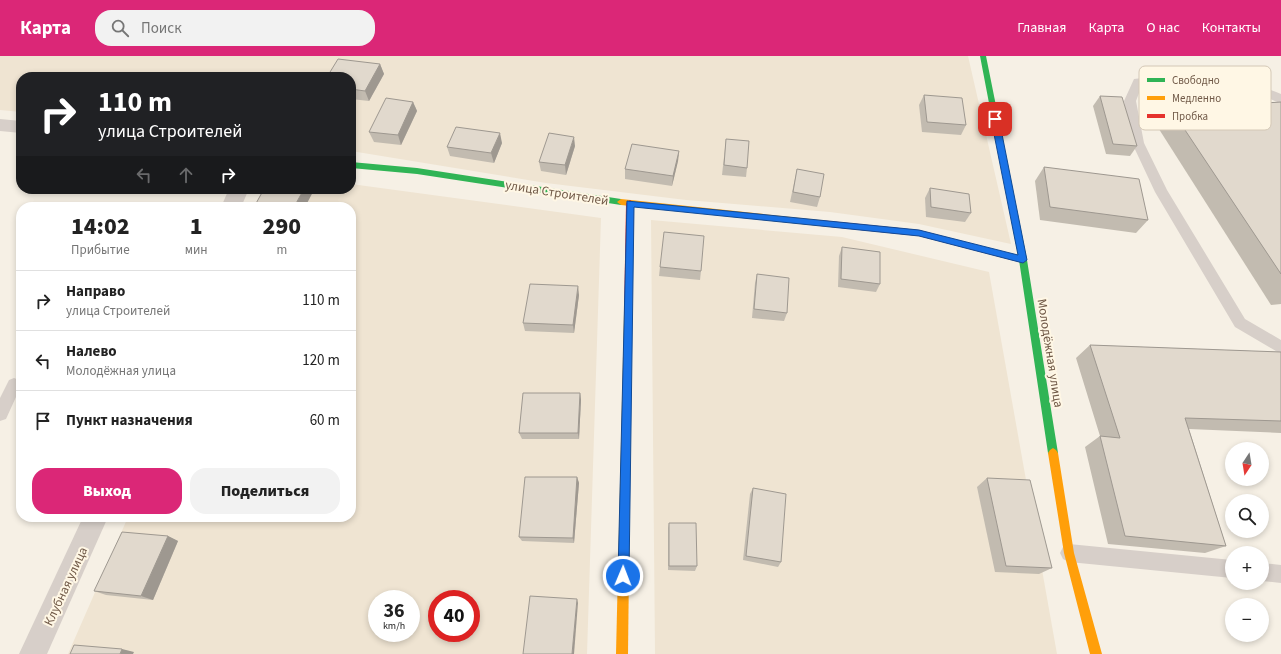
<!DOCTYPE html>
<html lang="ru">
<head>
<meta charset="utf-8">
<style>
	body { margin:0; font-family:"Source Sans 3",sans-serif; background:#f2f2f2; color:#222; height:100vh; display:flex; flex-direction:column; font-size:15px; white-space:nowrap }
	* { box-sizing:border-box; margin:0 }
	p { font-size:13px; color:#767676 }
	.icon { flex:none; width:22px; height:22px; fill:none; stroke:currentColor; stroke-width:2; stroke-linecap:round; stroke-linejoin:round }
	.map { position:relative; flex:1; overflow:hidden }
	.details { position:absolute; left:16px; top:146px; width:340px; height:320px; display:flex; flex-direction:column; background:#fff; border-radius:16px; box-shadow:0 2px 6px #0003 }
	.details>* { flex:none }
	.guide { position:absolute; left:16px; top:16px; width:340px; height:122px; border-radius:16px; box-shadow:0 2px 6px #0003; background:#202124; color:#fff; overflow:hidden }
	.needle { width:26px; rotate:192deg }
	.controls { position:absolute; left:1225px; top:386px; display:grid; gap:8px }
	.controls a { display:grid; place-items:center; width:44px; height:44px; border-radius:50%; background:#fff; box-shadow:0 2px 6px #0003; font-size:20px }
	.speed { position:absolute; left:368px; top:534px; display:flex; gap:8px; font-size:20px; font-weight:700; text-align:center }
	.speed>* { display:grid; place-content:center; width:52px; height:52px; border-radius:50%; background:#fff; box-shadow:0 2px 6px #0003; line-height:1 }
	.speed small { font-size:10px; font-weight:400 }
	.speed .limit { border:6px solid #d22; background:#fff; color:#111 }
	.pin { position:absolute; display:grid; place-items:center; width:34px; height:34px; color:#fff; margin:-17px; border-radius:8px; box-shadow:0 2px 6px #0006 }
	.me { position:absolute; width:44px; margin:-22px; rotate:1deg; stroke-linejoin:round; filter:drop-shadow(0 0 3px #0008) }
	.turn { display:flex; align-items:center; gap:14px; height:84px; padding:0 16px; font-size:18px }
	.turn .icon { width:52px; height:52px; stroke-width:2.5 }
	.turn b { display:block; font-size:28px; line-height:34px }
	.lanes { display:flex; align-items:center; height:38px; padding:0 16px; background:#0003; justify-content:center; gap:20px; direction:ltr }
	.lanes .off { opacity:.35 }
	.eta { display:flex; justify-content:space-evenly; align-items:center; height:68px; text-align:center }
	.eta b { font-size:24px; font-weight:800; line-height:28px }
	.cta { display:flex; gap:8px; margin-top:auto; padding:8px 16px }
	.cta a { flex:1; height:46px; border-radius:16px; background:#db2777; color:#fff; font-size:16px; font-weight:800; line-height:46px; text-align:center }
	.cta a+a { background:#f2f2f2; color:#222 }
	ul { padding:0; list-style:none }
	li { display:flex; align-items:center; gap:12px; height:60px; padding:0 16px; border-top:1px solid #e0e0e0 }
	li div { flex:1 }
	li b { display:block; font-size:15px }
	li em { font-style:normal }
	header { display:flex; align-items:center; gap:24px; box-sizing:border-box; height:56px; padding:0 20px; background:#db2777; color:#fff }
	header strong { font-size:19px }
	nav { display:flex; gap:22px; margin-inline-start:auto; font-size:14px }
	.search { width:280px; height:36px; background:#f2f2f2; display:flex; align-items:center; gap:10px; box-sizing:border-box; padding:0 14px; border-radius:16px; color:#767676; font-size:15px }
	.map>svg:first-child { display:block }
	.residential { fill:#efe4d2; fill-rule:evenodd }
	.lines { fill:none; stroke-linecap:round; stroke-linejoin:round }
	.lane { fill:#d7cfc9; fill-rule:evenodd }
	.street { fill:#d7cfc9; fill-rule:evenodd }
	.fast { fill:#30b455; fill-rule:evenodd }
	.slow { fill:#ff9f0a; fill-rule:evenodd }
	.jam { fill:#e5322d; fill-rule:evenodd }
	.wall { fill:#c2bbb0 }
	.shaded-wall { fill:#9e9890 }
	.building { fill:#e1d9cd; stroke:#9e9890 }
	.route { fill:#1a73e8; stroke:#114b97 }
	.labels { text-anchor:middle; stroke-width:4; stroke-linejoin:round; paint-order:stroke }
	.street-label { font-size:13px; fill:#715a48; stroke:#fff7e5 }
	.key { fill:#fff7e5; stroke:#d4c8b6; stroke-width:1 }
	.key-label { font-size:11px; fill:#715a48 }
</style>
</head>
<body>
<header>
<strong>Карта</strong>
<div class="search"><svg class="icon" aria-label="search" viewBox="0 0 24 24"><circle cx="10" cy="10" r="6"/><path d="M15 15l6 6"/></svg>Поиск</div>
<nav><a>Главная</a><a>Карта</a><a>О нас</a><a>Контакты</a></nav>
</header>
<div class="map">
<svg width="1281" height="598" viewBox="0 0 1281 598">
	<rect width="100%" height="100%" fill="#f6f0e5"/>
	<g class="residential">
		<polygon points="0,0 968,0 1011,188 919,168 830,156 686,144 546,127 351,95 351,21 21,21 21,56 0,54"/>
		<path d="M351 128 601 162 587 598H68L128 461H351V151H264L276 133H351ZM377 543H411V577H377ZM437 543H471V577H437Z"/>
		<polygon points="651,164 842,181 989,216 1057,598 655,598"/>
	</g>
	<g class="lines">
		<g class="lane">
			<path d="M1180 20C1215 21 1249 24 1281 38V47C1270 44 1261 37 1250 34 1216 26 1177 25 1142 29L1136 45 1144 87 1167 134 1245 263 1281 284V298L1235 271 1155 136 1132 87 1124 45 1134 23 1151 21Z"/>
			<polygon points="14,322 19,324 21,330 6,363 0,365 0,342 9,324"/>
			<polygon points="1069,488 1232,504 1232,522 1069,506 1063,503 1060,497 1063,491"/>
			<polygon points="1262,507 1281,509 1281,527 1262,525"/>
		</g>
		<g class="street">
			<polygon points="0,63 21,65 21,77 0,75"/>
			<polygon points="229,133 249,133 241,151 221,151"/>
			<polygon points="83,461 108,461 47,598 19,598"/>
		</g>
		<g class="fast">
			<polygon points="980,0 986,0 1027,204 1058,397 1056,400 1053,402 1050,400 1048,397 1019,204"/>
			<polygon points="351,106 417,112 621,143 625,146 621,149 417,118 351,112"/>
		</g>
		<g class="slow">
			<polygon points="621,143 820,164 824,167 820,170 621,149 617,146"/>
			<polygon points="628,254 631,255 632,258 628,598 616,598 624,258 625,255"/>
			<polygon points="1053,392 1056,394 1058,397 1074,497 1102,598 1090,598 1064,497 1048,397 1050,394"/>
		</g>
		<g class="jam">
			<polygon points="630,144 634,147 632,258 631,261 625,261 624,258 626,147"/>
			<polygon points="820,164 919,174 1023,201 1027,204 1023,207 919,180 820,170 816,167"/>
		</g>
	</g>
	<g class="wall">
		<polygon points="380,8 384,18 369,45 351,43 351,21"/>
		<polygon points="924,39 966,69 961,79 922,76 919,49"/>
		<polygon points="1100,40 1137,90 1130,100 1106,98 1093,50"/>
		<polygon points="413,46 417,55 401,89 374,86 369,76"/>
		<polygon points="1281,46 1281,248 1271,249 1157,70 1171,53"/>
		<polygon points="726,83 747,112 746,121 722,119"/>
		<polygon points="502,87 494,107 450,100 447,91"/>
		<polygon points="575,90 566,119 541,115 539,106"/>
		<polygon points="679,95 678,105 672,130 625,123 625,113"/>
		<polygon points="1044,111 1148,164 1136,177 1040,164 1035,125"/>
		<polygon points="797,113 820,141 817,151 790,146"/>
		<polygon points="930,132 971,157 965,166 926,161 925,142"/>
		<polygon points="842,191 880,228 876,236 838,231 839,200"/>
		<polygon points="660,211 701,215 700,224 659,220"/>
		<polygon points="757,218 787,257 784,265 752,262 755,227"/>
		<polygon points="579,239 574,277 525,275 523,267"/>
		<polygon points="1090,289 1281,296 1281,377 1189,373 1226,490 1205,497 1108,488 1085,391 1100,380 1076,302"/>
		<polygon points="580,337 581,344 579,383 522,383 519,377"/>
		<polygon points="577,421 579,427 574,487 522,485 519,481"/>
		<polygon points="987,422 1052,512 1039,518 995,516 977,431"/>
		<polygon points="753,432 781,506 778,511 743,504 750,438"/>
		<polygon points="669,467 697,510 695,515 668,514 668,472"/>
		<polygon points="168,480 178,485 153,544 106,539 94,535"/>
	</g>
	<g class="shaded-wall">
		<polygon points="380,8 384,18 369,45 365,35"/>
		<polygon points="413,46 417,55 401,89 398,79"/>
		<polygon points="500,77 502,87 494,107 491,97"/>
		<polygon points="574,81 575,90 566,119 565,109"/>
		<polygon points="679,95 678,105 672,130 673,120"/>
		<polygon points="304,133 311,133 313,136 305,151 294,151"/>
		<polygon points="578,230 579,239 574,277 573,269"/>
		<polygon points="580,337 581,344 579,383 578,377"/>
		<polygon points="577,421 579,427 574,487 573,482"/>
		<polygon points="168,480 178,485 153,544 141,540"/>
		<polygon points="577,543 578,547 574,598 572,598"/>
		<polygon points="122,593 134,596 133,598 120,598"/>
	</g>
	<g class="building">
		<polygon points="338,3 380,8 365,35 351,33 351,21 327,21"/>
		<polygon points="924,39 962,42 966,69 927,66"/>
		<polygon points="1100,40 1122,41 1137,90 1113,88"/>
		<polygon points="386,42 413,46 398,79 369,76"/>
		<polygon points="1281,46 1281,218 1171,53"/>
		<polygon points="456,71 500,77 491,97 447,91"/>
		<polygon points="549,77 574,81 565,109 539,106"/>
		<polygon points="726,83 749,85 747,112 724,109"/>
		<polygon points="632,88 679,95 673,120 625,113"/>
		<polygon points="1044,111 1139,123 1148,164 1050,151"/>
		<polygon points="797,113 824,118 820,141 793,136"/>
		<polygon points="930,132 969,138 971,157 931,151"/>
		<polygon points="264,133 304,133 294,151 254,151"/>
		<polygon points="664,176 704,180 701,215 660,211"/>
		<polygon points="842,191 880,196 880,228 841,223"/>
		<polygon points="757,218 789,222 787,257 754,253"/>
		<polygon points="530,228 578,230 573,269 523,267"/>
		<polygon points="1090,289 1281,296 1281,365 1185,362 1226,490 1125,480 1100,380 1120,382"/>
		<polygon points="523,337 580,337 578,377 519,377"/>
		<polygon points="525,421 577,421 573,482 519,481"/>
		<polygon points="987,422 1030,424 1052,512 1006,510"/>
		<polygon points="753,432 786,438 781,506 746,500"/>
		<polygon points="669,467 696,467 697,510 669,510"/>
		<polygon points="122,476 168,480 141,540 94,535"/>
		<polygon points="530,540 577,543 572,598 523,598"/>
		<polygon points="74,589 122,593 120,598 70,598"/>
	</g>
	<polygon class="route" points="995,60 999,63 1027,204 1023,207 919,180 634,151 629,520 627,524 623,526 619,524 618,520 627,145 919,174 1018,199 991,63"/>
	<g class="labels">
		<g class="street-label">
			<text transform="translate(557 136) rotate(9)" y="5">улица Строителей</text>
			<text transform="translate(1051 297) rotate(81)" y="5">Молодёжная улица</text>
			<text transform="translate(65 530) rotate(-65)" y="5">Клубная улица</text>
		</g>
	</g>
	<rect x="1139" y="10" width="132" height="64" rx="6" class="key"/>
	<rect x="1147" y="22" width="18" height="4" fill="#30b455"/>
	<rect x="1147" y="40" width="18" height="4" fill="#ff9f0a"/>
	<rect x="1147" y="58" width="18" height="4" fill="#e5322d"/>
	<g class="key-label">
		<text x="1172" y="28">Свободно</text>
		<text x="1172" y="46">Медленно</text>
		<text x="1172" y="64">Пробка</text>
	</g>
</svg>
<div class="controls">
<a><svg class="needle" viewBox="-14 -14 28 28"><path d="M0-13l5 13h-10z" fill="#e53935"/><path d="M0 13l5-13h-10z" fill="#767676"/></svg></a>
<a><svg class="icon" aria-label="search" viewBox="0 0 24 24"><circle cx="10" cy="10" r="6"/><path d="M15 15l6 6"/></svg></a>
<a>+</a>
<a>−</a>
</div>
<div class="speed"><div>36<small>km/h</small></div><div class="limit">40</div></div>
<div class="pin" style="left:995px;top:63px;background:#d93025"><svg class="icon" aria-label="arrive" viewBox="0 0 24 24"><path d="M6 21V4h12l-3 4 3 4H6"/></svg></div>
<svg class="me" style="left:623px;top:520px" viewBox="-20 -20 40 40"><circle r="17" fill="#1a73e8" stroke="#fff" stroke-width="3"/><path d="M0-11L8 9 0 5-8 9z" fill="#fff"/></svg>
<div class="guide">
<div class="turn"><svg class="icon" aria-label="right" viewBox="0 0 24 24"><path d="M7 20v-9h11M14 6l5 5-5 5"/></svg><div><b>110 m</b>улица Строителей</div></div>
<div class="lanes"><svg class="icon off" aria-label="left" viewBox="0 0 24 24"><path d="M17 20v-9H6M10 6l-5 5 5 5"/></svg><svg class="icon off" aria-label="ahead" viewBox="0 0 24 24"><path d="M12 20V5M6 11l6-6 6 6"/></svg><svg class="icon" aria-label="right" viewBox="0 0 24 24"><path d="M7 20v-9h11M14 6l5 5-5 5"/></svg></div>
</div>
<section class="details">
<div class="eta">
<div><b>14:02</b><p>Прибытие</p></div>
<div><b>1</b><p>мин</p></div>
<div><b>290</b><p>m</p></div>
</div>
<ul>
<li><svg class="icon" aria-label="right" viewBox="0 0 24 24"><path d="M7 20v-9h11M14 6l5 5-5 5"/></svg><div><b>Направо</b><p>улица Строителей</p></div><em>110 m</em></li>
<li><svg class="icon" aria-label="left" viewBox="0 0 24 24"><path d="M17 20v-9H6M10 6l-5 5 5 5"/></svg><div><b>Налево</b><p>Молодёжная улица</p></div><em>120 m</em></li>
<li><svg class="icon" aria-label="arrive" viewBox="0 0 24 24"><path d="M6 21V4h12l-3 4 3 4H6"/></svg><div><b>Пункт назначения</b></div><em>60 m</em></li>
</ul>
<div class="cta"><a>Выход</a><a>Поделиться</a></div>
</section>
</div>
</body>
</html>
